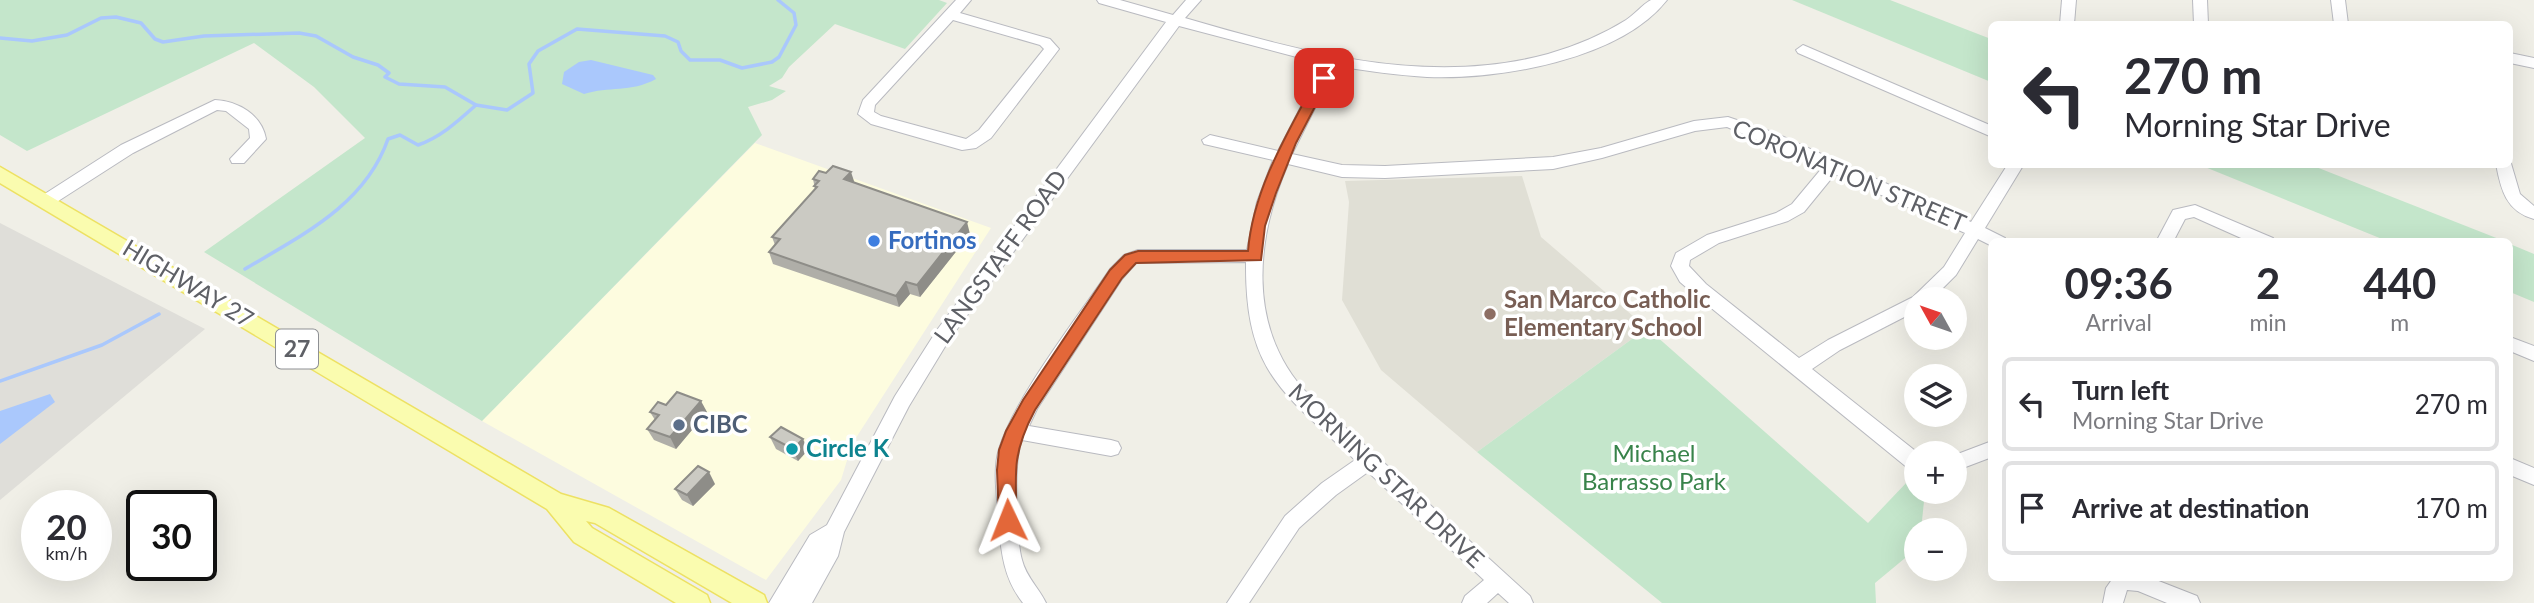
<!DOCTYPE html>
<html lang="en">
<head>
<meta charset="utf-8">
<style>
	body { margin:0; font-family:Lato,sans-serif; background:#f2f2f3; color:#2b2b33; height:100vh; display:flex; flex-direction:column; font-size:26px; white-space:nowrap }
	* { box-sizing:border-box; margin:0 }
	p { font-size:23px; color:#7c7c81 }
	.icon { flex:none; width:38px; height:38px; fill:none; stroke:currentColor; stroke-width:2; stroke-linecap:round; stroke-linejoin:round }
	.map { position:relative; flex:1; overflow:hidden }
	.drawer { position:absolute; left:1988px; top:238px; width:525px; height:343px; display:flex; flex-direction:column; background:#fff; border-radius:10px; box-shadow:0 7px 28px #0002 }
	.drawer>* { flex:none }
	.guide { position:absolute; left:1988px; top:21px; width:525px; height:147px; border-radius:10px; box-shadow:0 7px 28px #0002; background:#fff; color:#2b2b33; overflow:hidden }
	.needle { width:46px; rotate:310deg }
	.fabs { position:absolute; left:1904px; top:287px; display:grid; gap:14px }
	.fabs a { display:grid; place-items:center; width:63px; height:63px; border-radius:50%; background:#fff; box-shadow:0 7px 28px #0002; font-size:35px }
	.speed { position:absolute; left:21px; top:490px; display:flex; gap:14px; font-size:35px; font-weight:700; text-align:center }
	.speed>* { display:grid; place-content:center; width:91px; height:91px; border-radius:50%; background:#fff; box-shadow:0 7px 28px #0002; line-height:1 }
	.speed small { font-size:18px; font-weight:400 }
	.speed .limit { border:4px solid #111; border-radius:10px; background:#fff; color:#111 }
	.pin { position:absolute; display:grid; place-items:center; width:60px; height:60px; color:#fff; margin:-30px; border-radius:14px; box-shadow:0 4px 10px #0006 }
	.me { position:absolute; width:77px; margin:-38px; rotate:358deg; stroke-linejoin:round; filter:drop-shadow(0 0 5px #0008) }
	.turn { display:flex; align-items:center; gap:24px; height:147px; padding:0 21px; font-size:32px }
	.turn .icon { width:91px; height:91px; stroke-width:2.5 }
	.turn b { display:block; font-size:49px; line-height:60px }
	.eta { display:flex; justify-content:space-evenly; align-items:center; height:119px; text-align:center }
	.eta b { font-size:42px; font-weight:700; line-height:49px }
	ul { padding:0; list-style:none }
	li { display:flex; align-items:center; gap:21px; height:94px; margin:0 14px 10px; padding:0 7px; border:4px solid #e1e1e2; border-radius:10px }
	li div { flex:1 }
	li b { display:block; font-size:26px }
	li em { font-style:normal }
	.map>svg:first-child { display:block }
	.commercial { fill:#fdfcdf }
	.industrial { fill:#dfded9 }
	.education { fill:#e0dfd5 }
	.green { fill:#c4e6cb }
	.water { fill:#aac8fc }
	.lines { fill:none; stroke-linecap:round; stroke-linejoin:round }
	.stream { stroke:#aac8fc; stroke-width:3.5 }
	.minor-casing { stroke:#b9bac0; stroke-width:2 }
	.major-casing { stroke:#ede163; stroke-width:3 }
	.minor { fill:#fff; fill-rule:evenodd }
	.major { fill:#fafcaf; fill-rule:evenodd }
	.wall { fill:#afaea8 }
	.shaded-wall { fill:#8e8d88 }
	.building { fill:#cbcac3; stroke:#8e8d88; stroke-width:2 }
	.route { fill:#e36739; stroke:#944325; stroke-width:2 }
	.shop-dot { fill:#3f7fe0; stroke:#fff; stroke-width:2.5 }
	.education-dot { fill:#8d6e63; stroke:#fff; stroke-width:2.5 }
	.service-dot { fill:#5c6f8a; stroke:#fff; stroke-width:2.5 }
	.culture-dot { fill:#0f9aa8; stroke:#fff; stroke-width:2.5 }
	.labels { text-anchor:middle; stroke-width:7; stroke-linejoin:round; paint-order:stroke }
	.shield { fill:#fff; stroke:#8e9094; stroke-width:2 }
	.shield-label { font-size:23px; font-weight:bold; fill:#5e6066 }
	.street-label { font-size:24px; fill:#5e6066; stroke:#fff }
	.shop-label { font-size:24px; font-weight:bold; fill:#366cbe; stroke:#fff; text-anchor:start }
	.education-label { font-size:24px; font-weight:bold; fill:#785e54; stroke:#fff; text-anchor:start }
	.service-label { font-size:24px; font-weight:bold; fill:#4e5e75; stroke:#fff; text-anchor:start }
	.culture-label { font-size:24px; font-weight:bold; fill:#0d838f; stroke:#fff; text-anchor:start }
	.park-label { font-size:24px; fill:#38834a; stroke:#fff }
</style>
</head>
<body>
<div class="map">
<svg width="2534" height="603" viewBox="0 0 2534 603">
	<rect width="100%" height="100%" fill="#f0efe7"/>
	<polygon class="commercial" points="755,143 991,228 852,444 841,480 766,580 482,421"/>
	<polygon class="industrial" points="0,223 205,329 0,500"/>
	<polygon class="education" points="1522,176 1541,237 1647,328 1477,452 1381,370 1342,300 1349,202 1345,181"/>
	<g class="green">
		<polygon points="0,0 939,0 947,3 905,49 835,24 789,67 782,78 769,86 786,91 772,100 748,107 762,135 482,421 204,252 365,138 314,87 254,43 27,151 0,135"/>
		<polygon points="1792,0 1890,0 1991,39 1991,82"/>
		<polygon points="2200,165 2311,165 2504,241 2387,241"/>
		<polygon points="2510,244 2534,254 2534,302 2510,292"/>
		<polygon points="1647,328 1868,523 1908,481 1916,485 1916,492 1925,492 1921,530 1916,530 1916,549 1875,583 1876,603 1662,603 1477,452"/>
	</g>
	<g class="water">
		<path d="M591 60 653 75 656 79C630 93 609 86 584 94L562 84 564 72 579 62Z"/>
		<polygon points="50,394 55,402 0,444 0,411"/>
	</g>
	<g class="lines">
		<g class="stream">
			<polyline points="0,38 32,41 67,35 101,18 116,17 141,23 155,39 163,42 204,36 299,33 316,36 353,57 378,65 389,73 385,77 399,84 445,87 476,105 507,110 533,93 529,64 538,51 577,29 665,36 678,42 681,51 690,60 720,60 742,68 772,62 779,57 796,25 794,13 778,0"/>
			<path d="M245 269C302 235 365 205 388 139L400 135 418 145C441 137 458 121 476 105"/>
			<polyline points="0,381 102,345 159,314"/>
		</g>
		<g class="minor-casing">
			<g id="minor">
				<path d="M956 0H971L960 13 1050 39 1059 49 991 138 976 148 962 150 871 124 858 114 863 100ZM953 20 1040 45 1044 49 979 130 966 139 881 116 874 112 875 105Z"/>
				<path d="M1097 0H1120L1173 15 1186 0H1201L1185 18C1302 52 1427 87 1548 54 1575 46 1602 35 1626 20 1634 15 1643 4 1651 0 1655 0 1663 0 1667 0 1620 60 1499 80 1427 77 1397 75 1367 71 1336 66L1292 154 1342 165 1385 166 1553 157 1601 148 1694 121 1728 117 1775 133 1971 222 2008 164H2024L1985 228 2005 238 2007 242H1992V246L1978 239 1956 275 1932 299H1916V311L1840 350 1812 369 1918 453 1916 471 1909 469 1694 294 1680 282 1671 266 1676 253 1707 235 1776 213 1792 204 1822 168 1727 127 1695 131 1602 158 1553 169 1385 178 1342 177 1288 164C1256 238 1247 324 1303 389L1530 596 1533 603H1509L1498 593 1487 603H1462L1465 596 1484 580 1368 472 1336 495 1299 528 1249 603H1227L1285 516 1322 483 1355 460C1281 391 1245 371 1246 262L1136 263 1122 279 1037 409 1029 426 1111 440 1118 442 1121 448 1118 454 1111 456 1022 440C1013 459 1016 539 1022 560 1026 577 1039 588 1046 603H1023C1004 579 1001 553 999 524 998 501 992 472 999 449 1016 395 1076 320 1110 269L1124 255 1138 250H1247L1257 202 1273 160 1204 144 1202 140 1210 135 1278 151 1323 64 1179 26 949 340 909 406 844 532 838 556 812 603H769L810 535 827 525 895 396 937 330 1166 22 1099 3ZM1835 174 1965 233 1944 267 1913 297 1828 340 1799 358 1706 284 1689 266 1690 260 1719 243 1788 221 1804 212Z"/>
				<polygon points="2062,0 2076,0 2074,24 2060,24"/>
				<polygon points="2193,0 2207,0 2208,24 2194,24"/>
				<polygon points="2331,0 2345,0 2348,24 2334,24"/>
				<polygon points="1803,45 1992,126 1992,137 1798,53 1796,50"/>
				<polygon points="2510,53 2534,58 2534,68 2510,63"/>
				<path d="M215 100C238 101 262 115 266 139L244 163H232L230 159 250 138 249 129 226 111 217 110 133 153 52 205H40L38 201 40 197 121 145Z"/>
				<path d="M2510 160 2520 194 2534 206V219C2506 211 2501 190 2496 164H2510Z"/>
				<polygon points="2195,205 2273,238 2275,242 2250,242 2194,217 2185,219 2173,242 2156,242 2173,210"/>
				<polygon points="2510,337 2534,346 2534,361 2510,351"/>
				<polygon points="1992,441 1992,457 1955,471 1955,455"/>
				<polygon points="2510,458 2534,468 2534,485 2510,475"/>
				<polygon points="2113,578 2151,578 2197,596 2200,603 2167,603 2138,591 2127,590 2123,603 2103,603 2106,588"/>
			</g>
		</g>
		<g class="major-casing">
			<polygon id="major" points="0,167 561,494 609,508 764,595 767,603 732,603 595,523 586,521 592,528 707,595 710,603 676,603 574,542 547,509 0,183"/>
		</g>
		<use href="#minor" class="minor"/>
		<use href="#major" class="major"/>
	</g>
	<g class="wall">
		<polygon points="813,179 855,183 970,234 920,297 910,294 899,307 773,264 769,252 775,245 772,237 815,189"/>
		<polygon points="666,405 707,412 676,449 654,440 647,429 655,420 650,412"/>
		<polygon points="770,437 808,450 798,461 776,449"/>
		<polygon points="715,484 693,506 682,500 675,489"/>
	</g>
	<g class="shaded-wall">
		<polygon points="851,172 855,184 844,179"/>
		<polygon points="967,222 970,234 920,297 917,285"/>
		<polygon points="906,282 910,294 899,307 896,296"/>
		<polygon points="701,401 707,412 676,449 670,437"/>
		<polygon points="803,439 808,450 798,461 793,449"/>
		<polygon points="709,472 715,484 693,506 687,495"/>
	</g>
	<g class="building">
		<polygon points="833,166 851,172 844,179 967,222 917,285 906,282 896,296 769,252 780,239 772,237 817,187 814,186 819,181 813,179 819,171 826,173"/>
		<polygon points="677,392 701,401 670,437 647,429 659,415 650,412 658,402 666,405"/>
		<polygon points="781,427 803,439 793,449 770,437"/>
		<polygon points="698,466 709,472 687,495 675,489"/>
	</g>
	<path class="route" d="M1324 73 1330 78 1296 143 1276 193 1265 226 1261 260 1136 263 1122 278 1035 410C1012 453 1015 473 1017 520L1014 526 1008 528 1002 526 999 520 997 470 999 450 1006 431 1023 400 1110 270 1125 255 1138 251H1248C1253 189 1288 132 1317 78Z"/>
	<circle class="shop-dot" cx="874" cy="241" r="7"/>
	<circle class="education-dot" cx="1490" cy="314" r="7"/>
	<circle class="service-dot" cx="679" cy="425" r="7"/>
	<circle class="culture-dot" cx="792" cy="449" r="7"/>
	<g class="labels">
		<rect class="shield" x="276" y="329.5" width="42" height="39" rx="5"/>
		<g class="shield-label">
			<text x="297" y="357">27</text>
		</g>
		<g class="street-label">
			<text transform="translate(1849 176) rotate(23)" y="8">CORONATION STREET</text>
			<text transform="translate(1001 257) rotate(-54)" y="8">LANGSTAFF ROAD</text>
			<text transform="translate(188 284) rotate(31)" y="8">HIGHWAY 27</text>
			<text transform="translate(1386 476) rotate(43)" y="8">MORNING STAR DRIVE</text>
		</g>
		<g class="shop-label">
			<text x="888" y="249">Fortinos</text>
		</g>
		<g class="education-label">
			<text x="1504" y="308">San Marco Catholic<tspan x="1504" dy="28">Elementary School</tspan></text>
		</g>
		<g class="service-label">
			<text x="693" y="433">CIBC</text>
		</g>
		<g class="culture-label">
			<text x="806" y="457">Circle K</text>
		</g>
		<g class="park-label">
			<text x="1654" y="462">Michael<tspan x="1654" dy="28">Barrasso Park</tspan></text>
		</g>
	</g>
</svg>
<div class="fabs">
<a><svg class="needle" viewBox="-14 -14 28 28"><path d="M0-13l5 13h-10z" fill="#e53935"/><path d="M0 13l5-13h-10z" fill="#7c7c81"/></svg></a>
<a><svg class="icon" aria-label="layers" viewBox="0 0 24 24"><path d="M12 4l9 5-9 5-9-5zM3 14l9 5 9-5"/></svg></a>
<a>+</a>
<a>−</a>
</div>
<div class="speed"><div>20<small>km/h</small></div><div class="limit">30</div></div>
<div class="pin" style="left:1324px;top:78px;background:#d93025"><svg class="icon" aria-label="arrive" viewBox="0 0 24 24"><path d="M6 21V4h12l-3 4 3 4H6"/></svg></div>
<svg class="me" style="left:1008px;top:520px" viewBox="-20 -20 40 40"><path d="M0-17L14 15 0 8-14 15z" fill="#e36739" stroke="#fff" stroke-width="4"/></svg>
<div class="guide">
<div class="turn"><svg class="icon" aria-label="left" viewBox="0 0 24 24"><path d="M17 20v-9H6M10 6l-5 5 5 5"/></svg><div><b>270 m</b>Morning Star Drive</div></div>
</div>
<section class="drawer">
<div class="eta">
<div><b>09:36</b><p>Arrival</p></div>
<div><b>2</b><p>min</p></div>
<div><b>440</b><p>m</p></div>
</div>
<ul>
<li><svg class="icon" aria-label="left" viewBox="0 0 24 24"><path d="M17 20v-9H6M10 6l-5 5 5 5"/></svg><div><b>Turn left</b><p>Morning Star Drive</p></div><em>270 m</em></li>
<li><svg class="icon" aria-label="arrive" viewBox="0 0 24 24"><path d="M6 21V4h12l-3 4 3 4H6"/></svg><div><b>Arrive at destination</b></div><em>170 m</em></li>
</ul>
</section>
</div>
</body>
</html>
